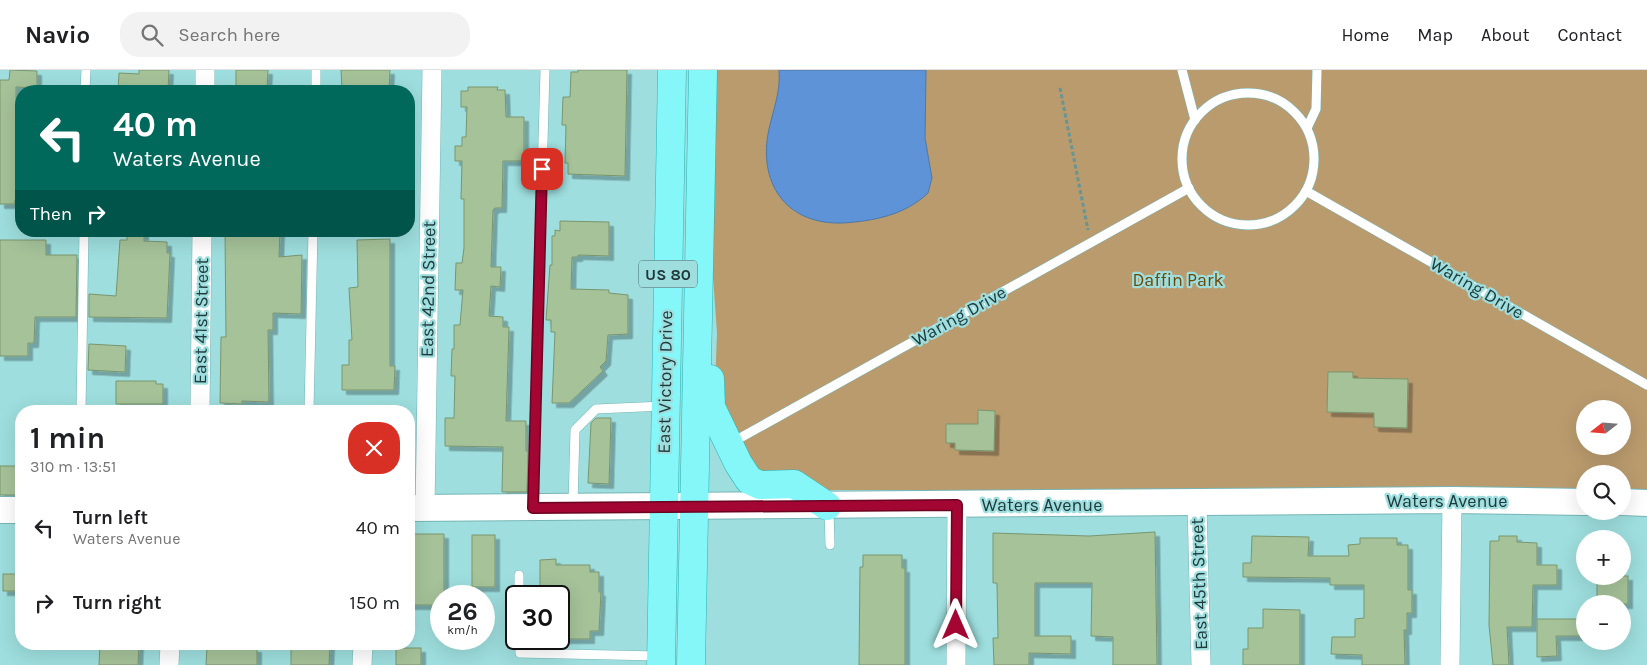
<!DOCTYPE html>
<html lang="en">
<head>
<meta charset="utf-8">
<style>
	body { margin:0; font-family:Karla,sans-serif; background:#f2f2f2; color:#202124; height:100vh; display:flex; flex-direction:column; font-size:19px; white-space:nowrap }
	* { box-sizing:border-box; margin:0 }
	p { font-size:16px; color:#757577 }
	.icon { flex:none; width:28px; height:28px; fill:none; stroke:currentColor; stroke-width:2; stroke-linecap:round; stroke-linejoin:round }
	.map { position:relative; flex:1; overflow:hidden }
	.details { position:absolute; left:15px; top:335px; width:400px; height:245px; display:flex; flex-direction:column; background:#fff; border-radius:20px; box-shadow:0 5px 20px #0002 }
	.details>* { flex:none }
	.hud { position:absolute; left:15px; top:15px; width:400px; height:152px; border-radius:20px; box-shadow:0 5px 20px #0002; background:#00695c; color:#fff; overflow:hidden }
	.needle { width:32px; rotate:253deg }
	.buttons { position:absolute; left:1576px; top:330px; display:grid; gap:10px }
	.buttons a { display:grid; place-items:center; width:55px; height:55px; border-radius:50%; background:#fff; box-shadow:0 5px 20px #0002; font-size:25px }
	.speed { position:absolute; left:430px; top:515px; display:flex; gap:10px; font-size:25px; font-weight:700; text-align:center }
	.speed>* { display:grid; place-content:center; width:65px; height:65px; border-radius:50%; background:#fff; box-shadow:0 5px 20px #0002; line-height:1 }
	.speed small { font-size:12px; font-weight:400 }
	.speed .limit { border:2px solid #111; border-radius:8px; background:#fff; color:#111 }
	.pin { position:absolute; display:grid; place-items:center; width:42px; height:42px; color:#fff; margin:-21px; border-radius:10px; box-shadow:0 2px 8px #0006 }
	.me { position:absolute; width:55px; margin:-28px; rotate:0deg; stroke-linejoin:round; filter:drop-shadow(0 0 4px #0008) }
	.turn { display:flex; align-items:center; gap:18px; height:105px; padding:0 15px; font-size:22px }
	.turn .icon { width:65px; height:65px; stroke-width:2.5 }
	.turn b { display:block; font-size:35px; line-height:42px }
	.then { display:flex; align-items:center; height:48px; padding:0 15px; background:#0003; gap:10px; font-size:19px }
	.round { display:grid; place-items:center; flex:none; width:52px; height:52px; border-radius:20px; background:#f2f2f2 }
	.summary { display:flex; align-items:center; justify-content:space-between; height:85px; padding:0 15px }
	h1 { font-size:30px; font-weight:700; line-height:38px }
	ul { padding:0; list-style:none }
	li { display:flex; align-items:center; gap:15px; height:75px; padding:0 15px }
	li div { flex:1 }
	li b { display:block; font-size:19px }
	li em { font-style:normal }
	header { display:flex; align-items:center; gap:30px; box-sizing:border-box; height:70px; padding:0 25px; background:#fff; border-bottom:1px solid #e0e0e0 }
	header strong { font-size:24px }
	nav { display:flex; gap:28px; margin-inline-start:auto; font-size:18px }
	.search { width:350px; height:45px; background:#f2f2f2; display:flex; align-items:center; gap:12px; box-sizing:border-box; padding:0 18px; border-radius:20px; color:#757577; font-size:19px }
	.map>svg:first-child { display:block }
	.green { fill:#ba9b6e; fill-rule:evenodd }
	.water { fill:#5f93d7; stroke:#4c78a8 }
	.building { fill:#a5c299; stroke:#7a956d; filter:url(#shadow) }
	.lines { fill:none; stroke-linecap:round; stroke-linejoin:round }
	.lane-casing { stroke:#76b5b5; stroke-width:10 }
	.street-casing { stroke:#76b5b5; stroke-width:20 }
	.secondary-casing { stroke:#76b5b5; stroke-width:28 }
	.primary-casing { stroke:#2cb2b3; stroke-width:29 }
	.path { stroke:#669595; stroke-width:3; stroke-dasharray:4 2.5; stroke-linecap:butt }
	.lane { stroke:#fff; stroke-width:9 }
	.street { stroke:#fff; stroke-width:19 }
	.secondary { stroke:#fff; stroke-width:26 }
	.primary { stroke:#85f7f8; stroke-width:28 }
	.route-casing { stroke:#6b0421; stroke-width:12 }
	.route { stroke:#a40633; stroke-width:9 }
	.labels { text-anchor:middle; stroke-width:4.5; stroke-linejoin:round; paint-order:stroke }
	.shield { fill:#9edede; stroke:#466b6c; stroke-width:1 }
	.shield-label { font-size:16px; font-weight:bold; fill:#203a3b }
	.park-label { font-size:18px; fill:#6b4804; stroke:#9edede }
	.street-label { font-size:18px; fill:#203a3b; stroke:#9edede }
</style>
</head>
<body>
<header>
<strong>Navio</strong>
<div class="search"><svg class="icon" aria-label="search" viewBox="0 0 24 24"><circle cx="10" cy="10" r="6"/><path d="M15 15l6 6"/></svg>Search here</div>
<nav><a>Home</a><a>Map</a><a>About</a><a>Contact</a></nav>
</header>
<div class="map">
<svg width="1647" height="595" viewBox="0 0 1647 595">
	<defs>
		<filter id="shadow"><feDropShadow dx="4.5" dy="4.5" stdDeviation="0" flood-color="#0004"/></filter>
	</defs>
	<rect width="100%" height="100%" fill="#9edede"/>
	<path class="green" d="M712 0H1647V420H1623L1622 404H1585V420H819L751 402 715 317 717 263 709 151ZM1585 339H1622V376H1585Z"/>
	<path class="water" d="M779 0H926L925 68 932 108 928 123C905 145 874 151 843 153 789 155 759 117 768 64 772 42 781 23 779 0Z"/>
	<g class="building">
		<polygon points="10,0 37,1 37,18 16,17 16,57 19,57 18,77 21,77 17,130 15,130 15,134 0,134 0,10 9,10"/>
		<polygon points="139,0 169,0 168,21 118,21 119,3 139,4"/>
		<polygon points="236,0 268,0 267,21 236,21"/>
		<polygon points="341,0 390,0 389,21 342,21"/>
		<polygon points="578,0 627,0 625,106 568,104 568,93 565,93 566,55 562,55 563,27 570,27 571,2 578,2"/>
		<polygon points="468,17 498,17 497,20 505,20 506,47 524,47 524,91 503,91 502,138 495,138 493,140 491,197 501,197 500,217 491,216 489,246 503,247 503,257 509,257 506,351 526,351 526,381 528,381 527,422 502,422 503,377 445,376 445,348 454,348 455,306 451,306 452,279 454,279 454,255 460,255 463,220 455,220 456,193 462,193 464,178 464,129 461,129 462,91 455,91 455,76 462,76 462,67 466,67 467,37 461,37 461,21 468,21"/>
		<polygon points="560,151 609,152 609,186 578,185 578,187 572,187 571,219 609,220 609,223 628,225 628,264 608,265 606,291 600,297 603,301 569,333 552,333 555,262 551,262 551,250 546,250 550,195 552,195 552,166 555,166 555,160 560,161"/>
		<polygon points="127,161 144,161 144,171 167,172 167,183 170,183 167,248 89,247 89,224 116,226 120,170 127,170"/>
		<polygon points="225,161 280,161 279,187 302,185 301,244 273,243 273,260 268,260 269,332 242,331 242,334 220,333 221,267 226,267"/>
		<polygon points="390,169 390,296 395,296 394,320 342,320 342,295 349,295 349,270 352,270 349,218 358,217 357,170"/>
		<polygon points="0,170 46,170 46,185 77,185 76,247 35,247 34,273 28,273 28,286 0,286"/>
		<polygon points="89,274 126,276 125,302 88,300"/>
		<polygon points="1328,302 1353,302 1353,308 1408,309 1407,358 1374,357 1374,343 1327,342"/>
		<polygon points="116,311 156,311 156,314 163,314 163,334 116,334"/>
		<polygon points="978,340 995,341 994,381 955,380 955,373 946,373 946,354 978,354"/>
		<polygon points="596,348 611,348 609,414 588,413 591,353"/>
		<rect x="0" y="396" width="21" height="29"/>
		<polygon points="1155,462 1157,595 1113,595 1113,567 1091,566 1092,513 1035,513 1035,566 1071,566 1071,584 1029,583 1029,595 994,595 993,568 998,568 997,513 993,513 993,463 1089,466"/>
		<polygon points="409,464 444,464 444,526 441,526 441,535 409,535"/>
		<rect x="472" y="465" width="23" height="52"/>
		<polygon points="1252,466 1309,467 1308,486 1349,486 1348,475 1360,474 1360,468 1397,468 1397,475 1408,475 1408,520 1412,520 1412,543 1407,543 1407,560 1404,560 1405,595 1362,595 1362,585 1331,584 1332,567 1355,567 1355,549 1364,548 1364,515 1330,515 1330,508 1243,507 1243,493 1251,493"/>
		<polygon points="1499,466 1517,466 1517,472 1537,473 1537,495 1557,495 1557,515 1533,515 1532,557 1507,557 1509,595 1493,595 1489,555 1490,471 1499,471"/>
		<polygon points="863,485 902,485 902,498 905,498 905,595 859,595 860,497 863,497"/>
		<polygon points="556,489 556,495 590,495 590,502 599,502 599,522 601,522 599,561 590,561 590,569 559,569 559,526 540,525 540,490"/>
		<rect x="3" y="504" width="18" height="17"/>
		<rect x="1597" y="506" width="31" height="28"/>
		<polygon points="1263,539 1300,540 1300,595 1243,595 1243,579 1248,579 1248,558 1263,558"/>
		<polygon points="1537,549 1585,549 1585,566 1556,566 1557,586 1537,587"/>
		<polygon points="121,574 139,574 138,595 99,595 100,575 121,576"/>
		<polygon points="291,574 330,574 329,595 291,595"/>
		<polygon points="207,577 257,578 257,595 206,595"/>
		<rect x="396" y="578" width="25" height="17"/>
	</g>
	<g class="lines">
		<g class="lane-casing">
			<g id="lane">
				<polyline points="1182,0 1195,50"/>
				<polyline points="85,21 86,0"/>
				<polyline points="316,21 316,0"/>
				<circle cx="1248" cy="89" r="66"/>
				<polyline points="1307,58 1316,39 1317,0"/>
				<polyline points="1306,121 1647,315"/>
				<polyline points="81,341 84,161"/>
				<polyline points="309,341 313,161"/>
				<polyline points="731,373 1189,118"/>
				<polyline points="573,434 575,360 596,339 664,336"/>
				<polyline points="533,435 545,0"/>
				<polyline points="829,439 830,475"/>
				<polyline points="519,505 519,526"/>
				<polyline points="520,569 520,583 658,586"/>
			</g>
		</g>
		<g class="street-casing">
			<g id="street">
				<polyline points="205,21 205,0"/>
				<polyline points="200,341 202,161"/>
				<polyline points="1197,434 1201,595"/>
				<polyline points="425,438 432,0"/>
				<polyline points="169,595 170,574"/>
				<polyline points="362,595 363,574"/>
				<polyline points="956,595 957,435"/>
				<polyline points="1450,595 1452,430"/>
			</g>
		</g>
		<g class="secondary-casing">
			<g id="secondary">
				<polyline points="1622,432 1647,433"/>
				<polyline points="409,438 1452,430 1585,432"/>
				<polyline points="0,440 21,440"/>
			</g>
		</g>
		<g class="primary-casing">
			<g id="primary">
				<polyline points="710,309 711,337 738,393 749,410 760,415 794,414 827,436"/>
				<polyline points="661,595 672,0"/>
				<polyline points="691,595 703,0"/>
			</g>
		</g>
		<polyline class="path" points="1060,18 1088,160"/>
		<use href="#lane" class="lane"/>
		<use href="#street" class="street"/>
		<use href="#secondary" class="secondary"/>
		<use href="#primary" class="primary"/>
	</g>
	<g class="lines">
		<g class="route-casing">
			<polyline id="route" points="542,99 533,438 957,435 956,555"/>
		</g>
		<use href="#route" class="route"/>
	</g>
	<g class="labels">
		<rect class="shield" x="639" y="190.5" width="58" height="27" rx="4"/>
		<g class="shield-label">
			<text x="668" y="210">US 80</text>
		</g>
		<g class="park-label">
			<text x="1178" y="216">Daffin Park</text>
		</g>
		<g class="street-label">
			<text transform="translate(1477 218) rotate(30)" y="6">Waring Drive</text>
			<text transform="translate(428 219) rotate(-89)" y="6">East 42nd Street</text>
			<text transform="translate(959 246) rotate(-29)" y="6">Waring Drive</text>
			<text transform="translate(201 251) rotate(-89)" y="6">East 41st Street</text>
			<text transform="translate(665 312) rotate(-89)" y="6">East Victory Drive</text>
			<text x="1447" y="437">Waters Avenue</text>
			<text x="1042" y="441">Waters Avenue</text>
			<text transform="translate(1199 514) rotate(-92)" y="6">East 45th Street</text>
		</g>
	</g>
</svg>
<div class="buttons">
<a><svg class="needle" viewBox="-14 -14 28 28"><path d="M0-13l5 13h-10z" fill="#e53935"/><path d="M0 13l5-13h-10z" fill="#757577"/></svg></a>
<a><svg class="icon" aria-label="search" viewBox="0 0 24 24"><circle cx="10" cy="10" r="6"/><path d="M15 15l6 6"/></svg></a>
<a>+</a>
<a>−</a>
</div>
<div class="speed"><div>26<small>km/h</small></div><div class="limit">30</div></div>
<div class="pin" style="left:542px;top:99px;background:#d93025"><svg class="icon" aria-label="arrive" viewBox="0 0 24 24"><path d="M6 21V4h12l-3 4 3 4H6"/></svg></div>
<svg class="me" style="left:956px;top:555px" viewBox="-20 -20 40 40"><path d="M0-17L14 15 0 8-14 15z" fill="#a40633" stroke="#fff" stroke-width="4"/></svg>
<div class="hud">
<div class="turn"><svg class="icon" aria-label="left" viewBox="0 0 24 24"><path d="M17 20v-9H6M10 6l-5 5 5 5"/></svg><div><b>40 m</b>Waters Avenue</div></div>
<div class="then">Then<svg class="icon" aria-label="right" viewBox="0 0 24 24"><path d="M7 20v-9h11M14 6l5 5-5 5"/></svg></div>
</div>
<section class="details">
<div class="summary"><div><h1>1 min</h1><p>310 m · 13:51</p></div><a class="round" style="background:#d93025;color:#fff"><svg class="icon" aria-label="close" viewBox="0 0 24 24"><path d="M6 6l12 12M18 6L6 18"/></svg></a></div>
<ul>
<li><svg class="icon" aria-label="left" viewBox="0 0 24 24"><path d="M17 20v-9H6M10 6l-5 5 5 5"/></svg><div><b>Turn left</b><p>Waters Avenue</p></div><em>40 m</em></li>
<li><svg class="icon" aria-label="right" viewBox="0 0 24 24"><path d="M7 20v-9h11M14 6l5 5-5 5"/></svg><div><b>Turn right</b></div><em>150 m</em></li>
</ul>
</section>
</div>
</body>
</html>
